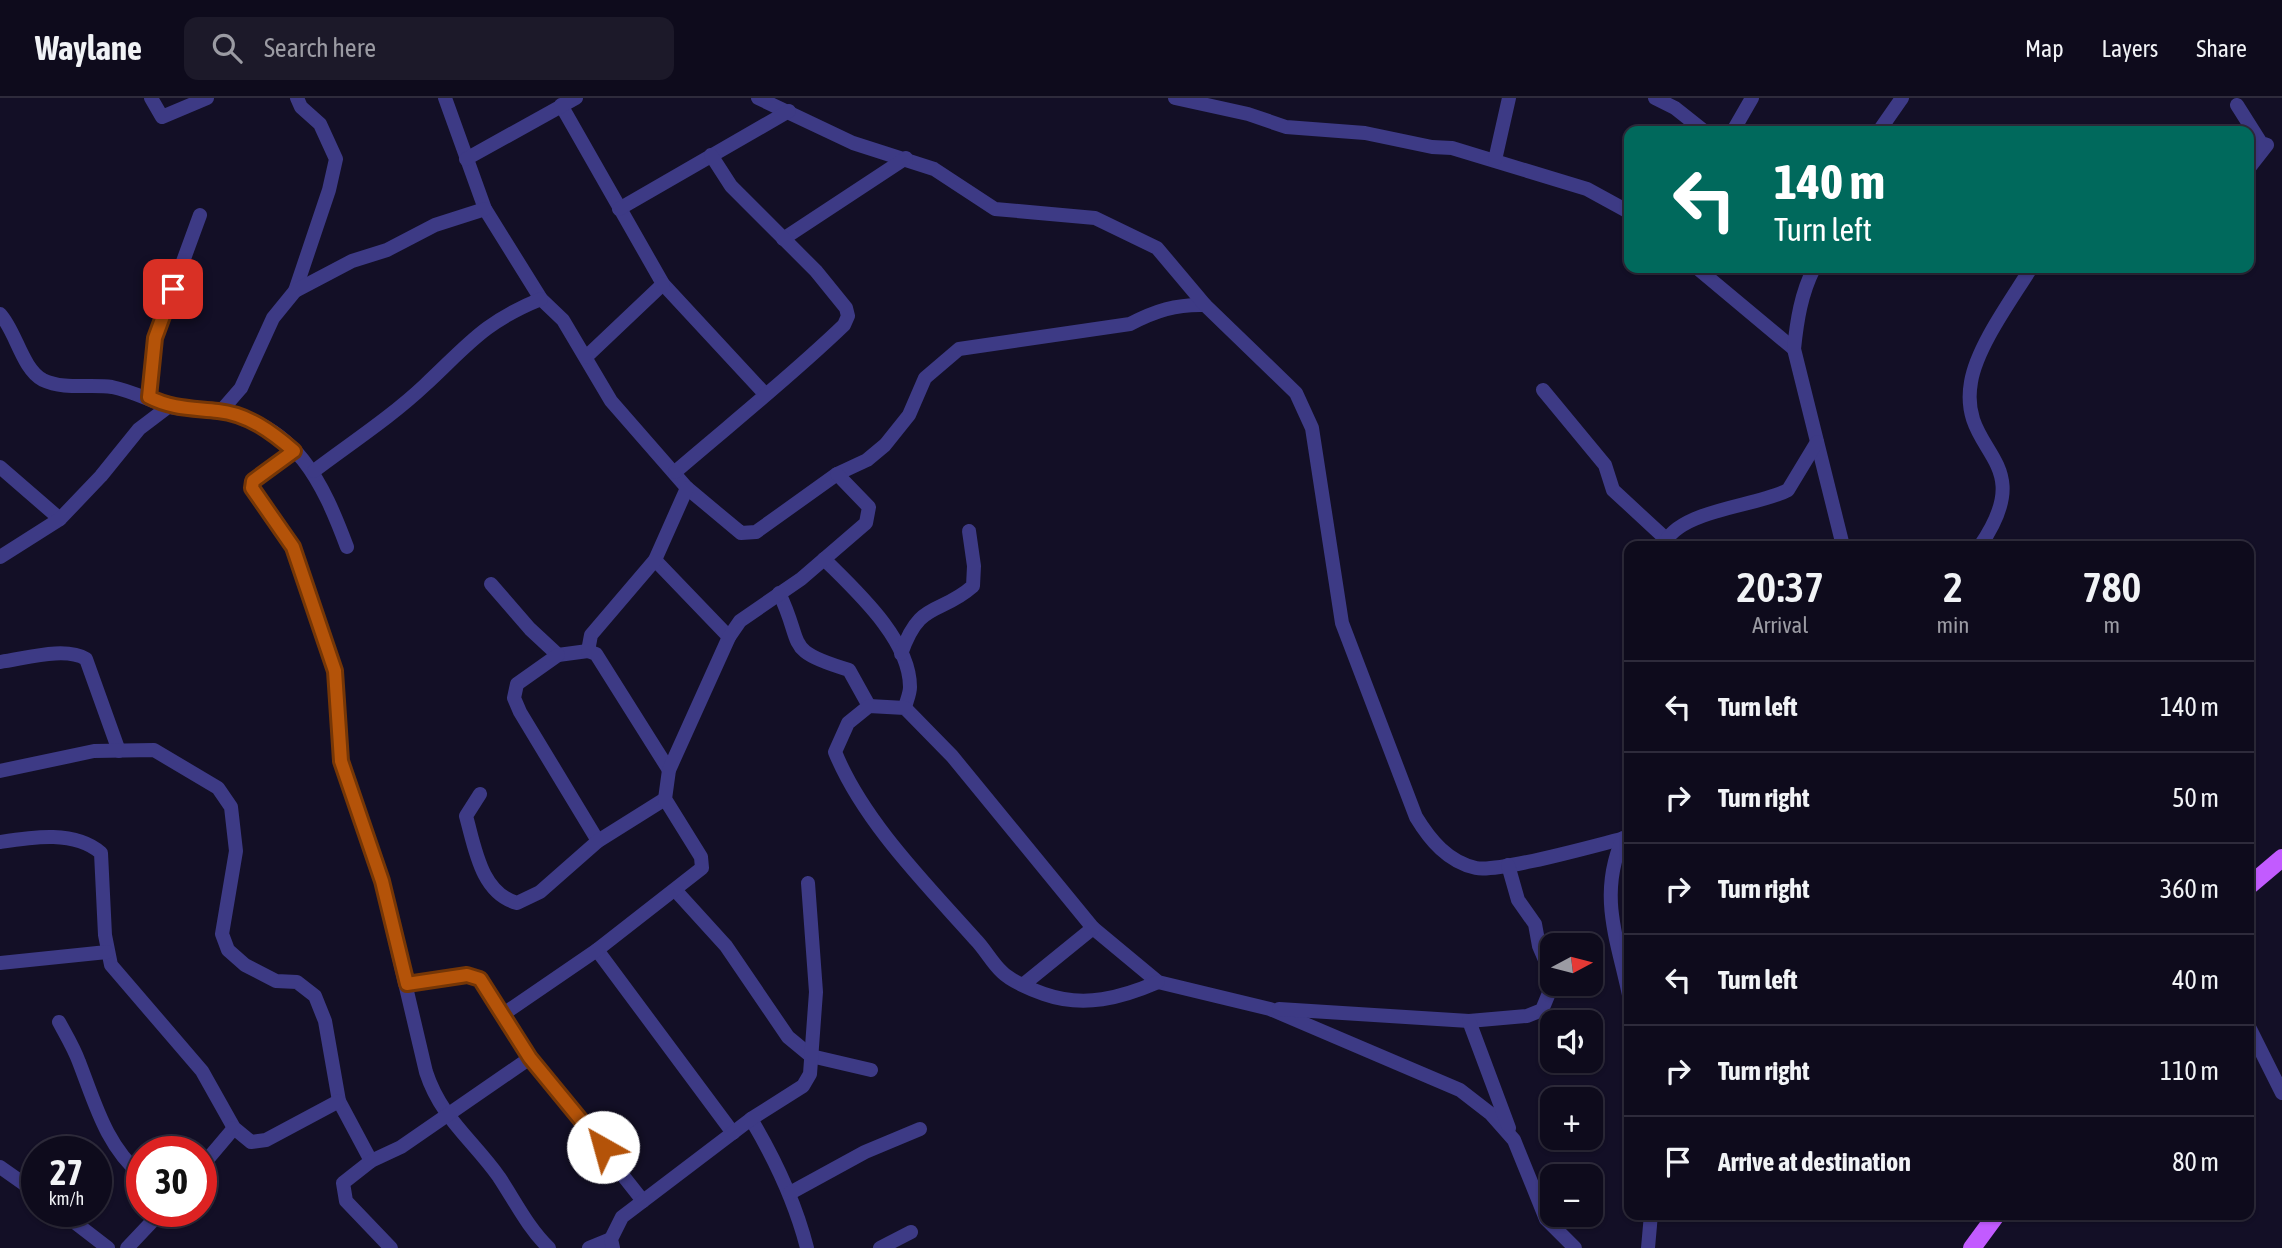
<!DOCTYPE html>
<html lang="en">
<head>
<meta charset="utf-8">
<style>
	body { margin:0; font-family:"Asap Condensed",sans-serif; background:#1c1929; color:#f1f3f6; height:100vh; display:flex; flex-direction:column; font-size:26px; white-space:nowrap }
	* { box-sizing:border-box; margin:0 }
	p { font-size:23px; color:#9b9ba3 }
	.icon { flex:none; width:38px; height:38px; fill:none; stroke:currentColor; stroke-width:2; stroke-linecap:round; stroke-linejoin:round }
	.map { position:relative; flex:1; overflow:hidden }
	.sheet { position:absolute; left:1624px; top:443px; width:630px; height:679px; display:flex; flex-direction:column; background:#0e0b1c; border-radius:14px; box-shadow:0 2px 5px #0004,0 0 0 2px #2e2b3b }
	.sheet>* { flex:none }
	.banner { position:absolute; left:1624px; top:28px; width:630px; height:147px; border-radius:14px; box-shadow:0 2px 5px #0004,0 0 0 2px #2e2b3b; background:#00695c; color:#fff; overflow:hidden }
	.needle { width:46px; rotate:83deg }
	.fabs { position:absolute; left:1540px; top:835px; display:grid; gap:14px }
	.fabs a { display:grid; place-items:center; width:63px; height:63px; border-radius:14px; background:#0e0b1c; box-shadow:0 2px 5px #0004,0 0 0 2px #2e2b3b; font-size:35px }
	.speed { position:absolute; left:21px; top:1038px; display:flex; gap:14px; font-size:35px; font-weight:700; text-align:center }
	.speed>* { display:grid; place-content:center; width:91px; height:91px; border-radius:50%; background:#0e0b1c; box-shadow:0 2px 5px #0004,0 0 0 2px #2e2b3b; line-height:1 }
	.speed small { font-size:18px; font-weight:400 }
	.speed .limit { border:10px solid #d22; background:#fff; color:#111 }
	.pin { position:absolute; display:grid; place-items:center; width:60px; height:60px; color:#fff; margin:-30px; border-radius:14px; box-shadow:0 4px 10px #0006 }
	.me { position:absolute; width:77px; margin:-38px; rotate:322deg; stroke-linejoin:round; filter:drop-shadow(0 0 5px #0008) }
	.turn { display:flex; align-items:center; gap:24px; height:147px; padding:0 35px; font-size:32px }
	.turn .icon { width:91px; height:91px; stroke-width:2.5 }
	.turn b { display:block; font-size:49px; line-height:60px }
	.eta { display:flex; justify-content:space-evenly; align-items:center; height:119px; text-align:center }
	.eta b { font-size:42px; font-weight:600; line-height:49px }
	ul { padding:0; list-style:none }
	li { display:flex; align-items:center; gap:21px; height:91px; padding:0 35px; border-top:2px solid #2e2b3b }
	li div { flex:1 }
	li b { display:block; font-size:26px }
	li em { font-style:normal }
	header { display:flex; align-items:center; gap:42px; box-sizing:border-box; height:98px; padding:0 35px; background:#0e0b1c; border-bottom:2px solid #2e2b3b }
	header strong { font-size:33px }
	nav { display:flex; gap:38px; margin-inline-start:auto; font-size:24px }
	.search { width:490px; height:63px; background:#1c1929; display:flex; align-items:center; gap:18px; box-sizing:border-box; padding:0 24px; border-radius:14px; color:#9b9ba3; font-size:26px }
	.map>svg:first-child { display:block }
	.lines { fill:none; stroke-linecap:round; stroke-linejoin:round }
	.minor { stroke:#3d3a85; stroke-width:14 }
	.major { stroke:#c25bff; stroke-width:18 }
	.route-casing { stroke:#753606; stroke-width:18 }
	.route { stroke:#b45309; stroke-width:12 }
</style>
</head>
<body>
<header>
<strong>Waylane</strong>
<div class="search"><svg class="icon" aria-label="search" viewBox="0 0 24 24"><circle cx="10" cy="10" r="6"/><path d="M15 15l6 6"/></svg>Search here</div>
<nav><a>Map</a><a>Layers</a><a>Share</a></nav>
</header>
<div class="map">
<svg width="2282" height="1150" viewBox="0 0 2282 1150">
	<rect width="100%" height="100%" fill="#130f26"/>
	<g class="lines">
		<g class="minor">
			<polyline points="151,0 162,19 207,0"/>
			<path d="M445 0 485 111 541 201 563 222 611 303 687 390 741 435 756 434 837 376 867 362 885 347 909 317 925 280 959 251 1130 226C1155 213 1176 206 1205 207"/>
			<path d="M758 0 853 45 934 71 995 111 1095 120 1157 150 1205 207 1296 295 1312 330 1342 525 1416 719C1430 742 1448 764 1476 770 1499 775 1600 746 1629 739"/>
			<polyline points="1175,0 1248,16 1286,29 1365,35 1432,49 1452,50 1587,91 1629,114"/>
			<polyline points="1655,0 1675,10 1704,33"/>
			<polyline points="561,7 663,186 765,296"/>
			<polyline points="2237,7 2261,45 2267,47 2249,70"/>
			<polyline points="1733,33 1752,0"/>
			<polyline points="1879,33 1902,0"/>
			<polyline points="466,61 576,0"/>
			<polyline points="1495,62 1509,0"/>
			<polyline points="619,111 789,13"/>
			<polyline points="783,141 906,60"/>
			<polyline points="1697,170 1794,251"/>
			<path d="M1814 170C1801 196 1797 222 1794 251L1843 448"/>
			<polyline points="295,193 329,92 336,61 320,26 301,9 297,0"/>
			<path d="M0 216C16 233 22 271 43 282 64 292 90 286 112 289 132 293 148 302 167 308 183 314 203 310 220 313 296 326 323 385 347 449"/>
			<polyline points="586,259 663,186"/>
			<polyline points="1543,292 1605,367 1613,392 1666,441"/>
			<polyline points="149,299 155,240 200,117"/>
			<polyline points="221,313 241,290 273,220 295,193 352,163 387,152 435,127 485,111"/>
			<path d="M294 353 253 383 252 390 293 449 335 574 341 663 381 783 426 974C441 1020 472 1041 499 1079 515 1103 528 1130 549 1150"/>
			<polyline points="0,369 60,421"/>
			<path d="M314 373C351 345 391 319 425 287 468 247 484 224 541 201"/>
			<path d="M675 374C732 325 790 279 844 227L848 218 846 210 816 173 731 88 711 57"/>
			<path d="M1663 448C1678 411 1756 409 1788 392L1817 344"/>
			<path d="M1980 448C2041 359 1958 357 1971 284 1977 248 2012 201 2031 170"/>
			<polyline points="0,459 60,421 101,378 139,331 168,309"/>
			<path d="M824 461C855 492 910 541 910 589 910 596 906 604 905 610"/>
			<polyline points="655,462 729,539"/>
			<polyline points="491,486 530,531 558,557 588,553"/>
			<path d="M779 495C805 548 782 552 849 572L869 608"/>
			<path d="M901 556C920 501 939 518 973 488L974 468 969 433"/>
			<polyline points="558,557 517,586 514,600 520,614 598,743"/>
			<path d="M0 564C24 561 65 548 86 561L119 653"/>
			<polyline points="669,672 596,556 588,553 591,537 655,462 687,390"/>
			<polyline points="0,673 94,653 154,652 218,690 231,709 236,753 222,836 228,852 245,867 276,883 297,884 315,898 325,923 339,1003 371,1063"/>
			<path d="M480 696 466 718C475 750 481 795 517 805L540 794 598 743 665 701"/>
			<path d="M1623 740C1598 797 1617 840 1629 897"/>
			<path d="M0 744C32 739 75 732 101 755L105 837 111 867 202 973 234 1030 251 1044 266 1042 339 1003"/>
			<polyline points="676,793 726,848 788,939 811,958 871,972"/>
			<polyline points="1093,830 1158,884 1270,911 1460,992 1491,1016 1514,1042 1546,1121 1575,1150"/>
			<polyline points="597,852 733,1035"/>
			<polyline points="0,865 107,854"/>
			<polyline points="407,886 467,877 479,881 530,960 643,1103"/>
			<path d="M1024 886 1093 830 952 658 905 610 869 608 848 625 835 654C863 723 926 786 975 841 985 851 992 865 1002 874 1011 883 1032 892 1044 896 1084 910 1121 900 1158 884"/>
			<polyline points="1279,911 1469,923 1527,918 1542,912 1549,895 1551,876 1539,848 1535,826 1518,802 1508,767"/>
			<polyline points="502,917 597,852 702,770 701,759 665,701 669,672 729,539 740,523 801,481 866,425 869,409 837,376"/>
			<polyline points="1469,923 1509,1030"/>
			<path d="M59 924C66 937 74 950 79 964 95 1005 106 1048 142 1078"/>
			<polyline points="2249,929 2282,995"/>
			<path d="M751 1021C776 1063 795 1103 807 1150"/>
			<polyline points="0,1069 37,1095"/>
			<polyline points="201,1069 234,1030"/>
			<polyline points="790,1095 865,1054 920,1031"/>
			<polyline points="60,1113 108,1150"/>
			<polyline points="127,1150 162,1113"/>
			<polyline points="391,1150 346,1103 343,1085 371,1063 401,1049 530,960"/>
			<polyline points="589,1150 611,1141"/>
			<polyline points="613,1150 611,1141 622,1119 751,1021 803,988 810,976 816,894 808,785"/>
			<polyline points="880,1150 911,1134"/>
			<polyline points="1648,1150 1651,1116"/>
		</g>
		<g class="major">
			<polyline points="2249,788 2282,760"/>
			<polyline points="1972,1150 1997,1116"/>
		</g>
	</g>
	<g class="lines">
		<g class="route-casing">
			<path id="route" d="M173 191 155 240 149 299C172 311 193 310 218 313 248 316 272 334 294 353L253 383 252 390 293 449 335 573 341 663 382 783 407 886 467 877 480 881 530 960 603 1049"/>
		</g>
		<use href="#route" class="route"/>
	</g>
</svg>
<div class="fabs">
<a><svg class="needle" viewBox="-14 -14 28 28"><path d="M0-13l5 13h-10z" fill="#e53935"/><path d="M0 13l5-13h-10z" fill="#9b9ba3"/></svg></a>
<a><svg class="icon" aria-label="sound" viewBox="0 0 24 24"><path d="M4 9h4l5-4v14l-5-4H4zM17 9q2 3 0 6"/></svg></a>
<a>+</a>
<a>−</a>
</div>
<div class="speed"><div>27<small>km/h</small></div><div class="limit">30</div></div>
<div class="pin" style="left:173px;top:191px;background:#d93025"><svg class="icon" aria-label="arrive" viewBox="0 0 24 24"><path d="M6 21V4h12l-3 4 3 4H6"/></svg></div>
<svg class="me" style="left:603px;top:1049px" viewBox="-20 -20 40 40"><circle r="19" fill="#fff"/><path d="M0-13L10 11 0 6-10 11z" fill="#b45309"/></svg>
<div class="banner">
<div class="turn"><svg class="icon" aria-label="left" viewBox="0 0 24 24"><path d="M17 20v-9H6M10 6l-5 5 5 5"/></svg><div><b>140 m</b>Turn left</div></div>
</div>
<section class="sheet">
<div class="eta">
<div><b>20:37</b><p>Arrival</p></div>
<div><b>2</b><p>min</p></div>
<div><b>780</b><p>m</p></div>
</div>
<ul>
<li><svg class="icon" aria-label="left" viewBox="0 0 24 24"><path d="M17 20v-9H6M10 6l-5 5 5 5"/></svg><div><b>Turn left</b></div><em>140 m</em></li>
<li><svg class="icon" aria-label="right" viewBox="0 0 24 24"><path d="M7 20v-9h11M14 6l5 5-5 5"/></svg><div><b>Turn right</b></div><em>50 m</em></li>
<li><svg class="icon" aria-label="right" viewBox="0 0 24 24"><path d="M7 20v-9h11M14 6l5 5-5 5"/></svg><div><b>Turn right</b></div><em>360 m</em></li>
<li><svg class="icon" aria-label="left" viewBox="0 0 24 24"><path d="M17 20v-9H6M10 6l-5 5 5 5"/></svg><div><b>Turn left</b></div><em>40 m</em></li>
<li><svg class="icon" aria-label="right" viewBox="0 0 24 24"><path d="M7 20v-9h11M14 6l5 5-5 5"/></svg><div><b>Turn right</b></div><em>110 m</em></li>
<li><svg class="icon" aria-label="arrive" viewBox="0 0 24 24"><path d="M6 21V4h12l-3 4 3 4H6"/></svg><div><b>Arrive at destination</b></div><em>80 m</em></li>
</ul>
</section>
</div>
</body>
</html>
